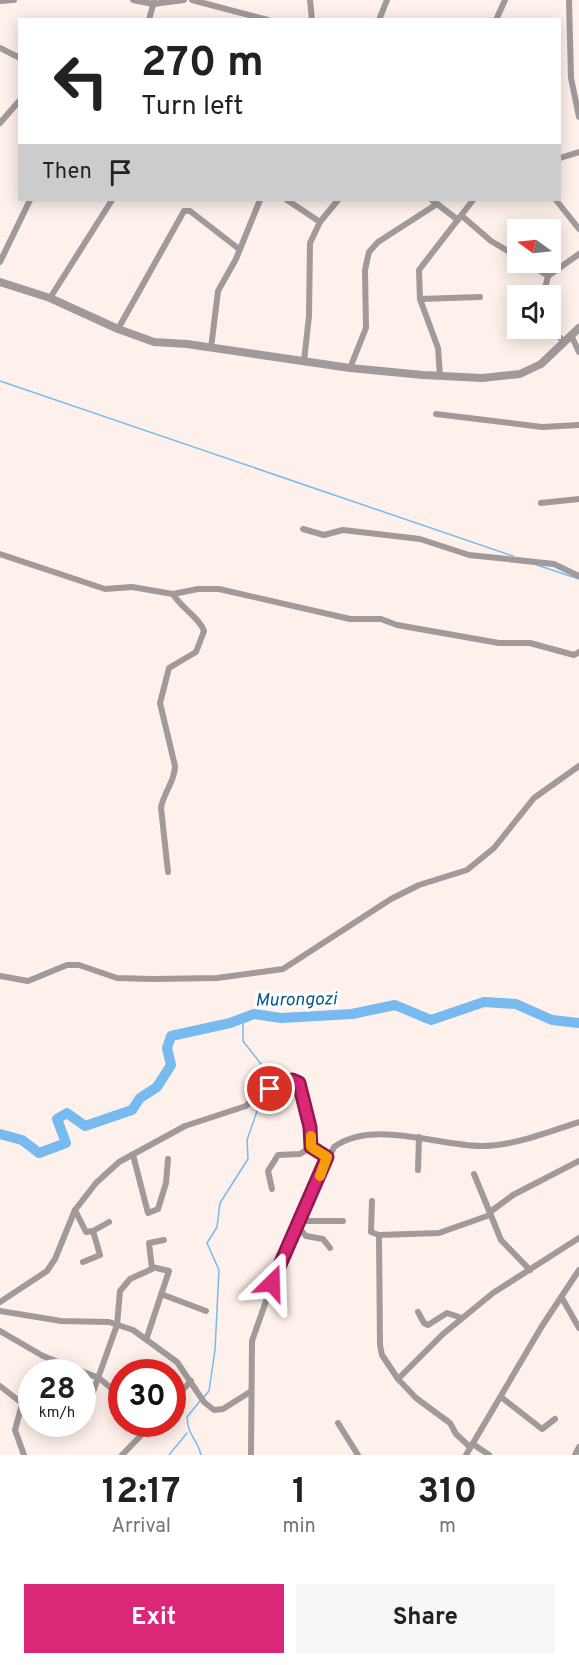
<!DOCTYPE html>
<html lang="en">
<head>
<meta charset="utf-8">
<style>
	body { margin:0; font-family:Overpass,sans-serif; background:#f6f6f6; color:#222; height:100vh; display:flex; flex-direction:column; font-size:22px; white-space:nowrap }
	* { box-sizing:border-box; margin:0 }
	p { font-size:20px; color:#767676 }
	.icon { flex:none; width:33px; height:33px; fill:none; stroke:currentColor; stroke-width:2; stroke-linecap:round; stroke-linejoin:round }
	.map { position:relative; height:1455px; overflow:hidden }
	.panel { display:flex; flex-direction:column; background:#fff; flex:1 }
	.panel>* { flex:none }
	.hud { position:absolute; left:18px; top:18px; width:543px; height:183px; border-radius:0px; box-shadow:0 3px 15px #0003; background:#fff; color:#222; overflow:hidden }
	.needle { width:39px; rotate:285deg }
	.buttons { position:absolute; left:507px; top:219px; display:grid; gap:12px }
	.buttons a { display:grid; place-items:center; width:54px; height:54px; border-radius:0px; background:#fff; box-shadow:0 3px 15px #0003; font-size:30px }
	.speed { position:absolute; left:18px; top:1359px; display:flex; gap:12px; font-size:30px; font-weight:700; text-align:center }
	.speed>* { display:grid; place-content:center; width:78px; height:78px; border-radius:50%; background:#fff; box-shadow:0 3px 15px #0003; line-height:1 }
	.speed small { font-size:15px; font-weight:400 }
	.speed .limit { border:9px solid #d22; background:#fff; color:#111 }
	.pin { position:absolute; display:grid; place-items:center; width:51px; height:51px; color:#fff; margin:-26px; border:3px solid #fff; border-radius:50%; box-shadow:0 2px 6px #0007 }
	.me { position:absolute; width:66px; margin:-33px; rotate:22deg; stroke-linejoin:round; filter:drop-shadow(0 0 4px #0008) }
	.turn { display:flex; align-items:center; gap:21px; height:126px; padding:0 24px; font-size:27px }
	.turn .icon { width:78px; height:78px; stroke-width:2.5 }
	.turn b { display:block; font-size:42px; line-height:51px }
	.then { display:flex; align-items:center; height:57px; padding:0 24px; background:#0003; gap:12px; font-size:22px }
	.eta { display:flex; justify-content:space-evenly; align-items:center; height:102px; text-align:center }
	.eta b { font-size:36px; font-weight:700; line-height:42px }
	.primary-button { display:flex; gap:12px; margin-top:auto; padding:12px 24px }
	.primary-button a { flex:1; height:69px; border-radius:0px; background:#db2777; color:#fff; font-size:24px; font-weight:700; line-height:69px; text-align:center }
	.primary-button a+a { background:#f6f6f6; color:#222 }
	.map>svg:first-child { display:block }
	.lines { fill:none; stroke-linecap:round; stroke-linejoin:round }
	.stream { stroke:#76baf0; stroke-width:1.5 }
	.river { stroke:#76baf0; stroke-width:10 }
	.minor { stroke:#a09a9a; stroke-width:6 }
	.tertiary { stroke:#a09a9a; stroke-width:8 }
	.route-casing { stroke:#8e194d; stroke-width:15 }
	.route { stroke:#db2777; stroke-width:10 }
	.slow { stroke:#f59e0b; stroke-width:10 }
	.labels { text-anchor:middle; stroke-width:6; stroke-linejoin:round; paint-order:stroke }
	.water-label { font-size:18px; font-style:italic; fill:#05598b; stroke:#fff }
</style>
</head>
<body>
<div class="map">
<svg width="579" height="1455" viewBox="0 0 579 1455">
	<rect width="100%" height="100%" fill="#fef0ea"/>
	<g class="lines">
		<g class="stream">
			<polyline points="0,381 513,556"/>
			<polyline points="537,565 579,579"/>
			<polyline points="243,1019 243,1041 261,1064 264,1090"/>
			<polyline points="203,1398 209,1391 215,1350 219,1270 207,1243 217,1227 220,1203 248,1159 247,1140 262,1097"/>
			<path d="M200 1401 187 1417C188 1437 197 1438 201 1455"/>
			<polyline points="169,1455 187,1433"/>
		</g>
		<polyline class="river" points="0,1134 22,1140 39,1153 66,1143 57,1119 67,1113 85,1126 132,1110 140,1098 157,1087 171,1065 167,1048 171,1036 230,1023 254,1014 281,1018 352,1014 395,1005 431,1020 484,1002 516,1004 552,1020 579,1023"/>
		<g class="minor">
			<polyline points="133,0 153,4 184,0"/>
			<polyline points="192,0 268,20"/>
			<polyline points="310,0 312,20"/>
			<polyline points="569,0 571,78 579,117"/>
			<polyline points="0,1 14,0"/>
			<polyline points="149,20 154,1"/>
			<polyline points="379,20 387,0"/>
			<polyline points="496,20 505,0"/>
			<polyline points="0,48 20,58"/>
			<polyline points="0,123 20,100"/>
			<polyline points="560,158 579,152"/>
			<polyline points="287,200 320,222"/>
			<polyline points="432,200 458,220"/>
			<polyline points="556,200 579,229"/>
			<polyline points="462,216 491,241 518,257"/>
			<polyline points="0,262 30,200"/>
			<polyline points="527,262 548,276"/>
			<polyline points="543,296 548,276 579,254"/>
			<polyline points="50,298 112,200"/>
			<polyline points="420,299 480,297"/>
			<polyline points="550,327 564,342"/>
			<polyline points="118,329 184,211 190,211 239,249"/>
			<polyline points="571,335 579,352"/>
			<polyline points="211,348 218,291 236,259 260,200"/>
			<polyline points="304,361 309,316 310,243 320,222 338,200"/>
			<polyline points="350,368 366,328 365,270 369,252 378,242 437,204"/>
			<polyline points="440,376 438,348 420,299 419,270 473,200"/>
			<polyline points="436,414 542,427 579,425"/>
			<polyline points="541,503 579,499"/>
			<polyline points="303,529 324,535 343,530 420,539 469,555 554,564 579,576"/>
			<polyline points="0,554 105,589 132,587 173,594 198,589 219,589 350,619 381,619 397,625 499,643 530,643 574,655 579,652"/>
			<path d="M168 872 161 808C163 793 175 782 175 766L160 703 169 668 196 652 204 631C200 618 181 608 173 594"/>
			<polyline points="0,976 28,981 67,965 79,965 117,978 152,979 217,978 283,969 391,899 419,885 467,870 494,848 534,798 579,766"/>
			<polyline points="133,1155 148,1213 158,1209 166,1183 168,1159"/>
			<polyline points="418,1170 419,1137"/>
			<polyline points="474,1174 501,1240 530,1270"/>
			<polyline points="272,1189 268,1171 278,1155 300,1154 311,1147"/>
			<polyline points="372,1201 371,1232 379,1235 439,1233 490,1215"/>
			<polyline points="75,1210 86,1232 93,1231 109,1222"/>
			<polyline points="490,1212 513,1195 579,1161"/>
			<polyline points="301,1221 343,1221"/>
			<polyline points="298,1227 306,1236 323,1239 330,1248"/>
			<polyline points="379,1235 380,1345 382,1355 398,1379 443,1334 493,1293 579,1238"/>
			<polyline points="83,1262 100,1255 93,1231"/>
			<polyline points="161,1294 206,1311"/>
			<polyline points="562,1298 579,1328"/>
			<path d="M0 1302 47 1271 55 1259 75 1210 96 1183 119 1162 185 1126 246 1106 255 1096 296 1079C307 1092 310 1131 311 1147L327 1157"/>
			<polyline points="0,1311 61,1321 109,1322 133,1330 177,1362 204,1402 214,1410 223,1409 250,1392"/>
			<polyline points="418,1312 424,1323 428,1325 447,1313 462,1318"/>
			<polyline points="0,1331 43,1356 99,1378 117,1393"/>
			<polyline points="147,1337 169,1271 152,1267"/>
			<polyline points="398,1379 416,1398 450,1423 456,1434 470,1447"/>
			<polyline points="0,1386 32,1411"/>
			<polyline points="501,1397 542,1429 555,1419"/>
			<polyline points="172,1401 191,1381"/>
			<polyline points="22,1404 15,1430 24,1455"/>
			<polyline points="82,1406 93,1392 117,1325 120,1291 130,1279 152,1269 149,1243 164,1240"/>
			<polyline points="338,1423 358,1455"/>
			<polyline points="473,1444 489,1455"/>
			<polyline points="122,1455 152,1424"/>
			<path d="M251 1455 252 1341 279 1264 334 1147C373 1119 438 1146 481 1146 514 1146 548 1132 579 1122"/>
			<polyline points="466,1455 542,1326 579,1270"/>
			<polyline points="575,1455 579,1447"/>
		</g>
		<polyline class="tertiary" points="0,282 50,298 118,329 154,342 187,344 350,368 423,375 482,378 520,374 541,364 579,328"/>
	</g>
	<g class="lines">
		<g class="route-casing">
			<polyline id="route" points="270,1089 292,1080 299,1083 310,1127 311,1147 327,1157 272,1283"/>
		</g>
		<use href="#route" class="route"/>
		<polyline class="slow" points="311,1136 311,1147 327,1157 320,1176"/>
	</g>
	<g class="labels">
		<g class="water-label">
			<text transform="translate(296 999) rotate(-1)" y="6">Murongozi</text>
		</g>
	</g>
</svg>
<div class="buttons">
<a><svg class="needle" viewBox="-14 -14 28 28"><path d="M0-13l5 13h-10z" fill="#e53935"/><path d="M0 13l5-13h-10z" fill="#767676"/></svg></a>
<a><svg class="icon" aria-label="sound" viewBox="0 0 24 24"><path d="M4 9h4l5-4v14l-5-4H4zM17 9q2 3 0 6"/></svg></a>
</div>
<div class="speed"><div>28<small>km/h</small></div><div class="limit">30</div></div>
<div class="pin" style="left:270px;top:1089px;background:#d93025"><svg class="icon" aria-label="arrive" viewBox="0 0 24 24"><path d="M6 21V4h12l-3 4 3 4H6"/></svg></div>
<svg class="me" style="left:272px;top:1283px" viewBox="-20 -20 40 40"><path d="M0-17L14 15 0 8-14 15z" fill="#db2777" stroke="#fff" stroke-width="4"/></svg>
<div class="hud">
<div class="turn"><svg class="icon" aria-label="left" viewBox="0 0 24 24"><path d="M17 20v-9H6M10 6l-5 5 5 5"/></svg><div><b>270 m</b>Turn left</div></div>
<div class="then">Then<svg class="icon" aria-label="arrive" viewBox="0 0 24 24"><path d="M6 21V4h12l-3 4 3 4H6"/></svg></div>
</div>
</div>
<section class="panel">
<div class="eta">
<div><b>12:17</b><p>Arrival</p></div>
<div><b>1</b><p>min</p></div>
<div><b>310</b><p>m</p></div>
</div>
<div class="primary-button"><a>Exit</a><a>Share</a></div>
</section>
</body>
</html>
